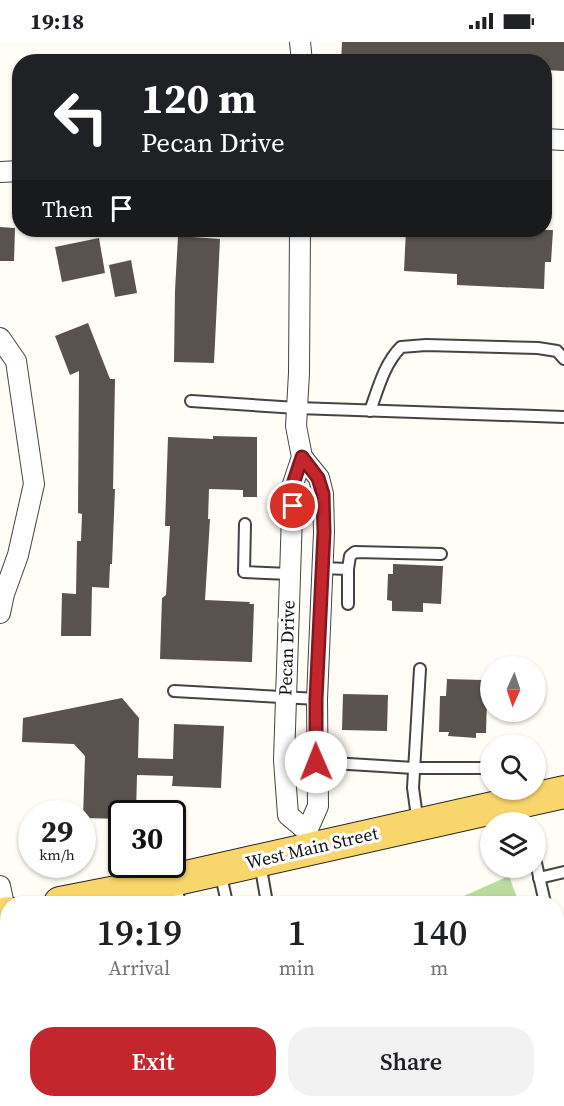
<!DOCTYPE html>
<html lang="en">
<head>
<meta charset="utf-8">
<style>
	body { margin:0; font-family:"Source Serif 4",serif; background:#f2f2f2; color:#202124; height:100vh; display:flex; flex-direction:column; font-size:22px; white-space:nowrap }
	* { box-sizing:border-box; margin:0 }
	p { font-size:20px; color:#757577 }
	.icon { flex:none; width:33px; height:33px; fill:none; stroke:currentColor; stroke-width:2; stroke-linecap:round; stroke-linejoin:round }
	.map { position:relative; flex:1; overflow:hidden }
	.sheet { position:absolute; left:0px; top:854px; width:564px; height:212px; display:flex; flex-direction:column; background:#fff; border-radius:24px 24px 0 0; box-shadow:0 2px 4px #0004 }
	.sheet>* { flex:none }
	.guide { position:absolute; left:12px; top:12px; width:540px; height:183px; border-radius:24px; box-shadow:0 2px 4px #0004; background:#202124; color:#fff; overflow:hidden }
	.needle { width:39px; rotate:183deg }
	.controls { position:absolute; left:480px; top:614px; display:grid; gap:12px }
	.controls a { display:grid; place-items:center; width:66px; height:66px; border-radius:50%; background:#fff; box-shadow:0 2px 4px #0004; font-size:30px }
	.speed { position:absolute; left:18px; top:758px; display:flex; gap:12px; font-size:30px; font-weight:700; text-align:center }
	.speed>* { display:grid; place-content:center; width:78px; height:78px; border-radius:50%; background:#fff; box-shadow:0 2px 4px #0004; line-height:1 }
	.speed small { font-size:15px; font-weight:400 }
	.speed .limit { border:3px solid #111; border-radius:9px; background:#fff; color:#111 }
	.pin { position:absolute; display:grid; place-items:center; width:51px; height:51px; color:#fff; margin:-26px; border:3px solid #fff; border-radius:50%; box-shadow:0 2px 6px #0007 }
	.me { position:absolute; width:66px; margin:-33px; rotate:359deg; stroke-linejoin:round; filter:drop-shadow(0 0 4px #0008) }
	.turn { display:flex; align-items:center; gap:21px; height:126px; padding:0 30px; font-size:27px }
	.turn .icon { width:78px; height:78px; stroke-width:2.5 }
	.turn b { display:block; font-size:42px; line-height:51px }
	.then { display:flex; align-items:center; height:57px; padding:0 30px; background:#0003; gap:12px; font-size:22px }
	.eta { display:flex; justify-content:space-evenly; align-items:center; height:102px; text-align:center }
	.eta b { font-size:36px; font-weight:600; line-height:42px }
	.cta { display:flex; gap:12px; margin-top:auto; padding:12px 30px }
	.cta a { flex:1; height:69px; border-radius:24px; background:#c4262e; color:#fff; font-size:24px; font-weight:600; line-height:69px; text-align:center }
	.cta a+a { background:#f2f2f2; color:#202124 }
	.status { display:flex; justify-content:space-between; align-items:center; height:42px; padding:0 30px; background:#fff; direction:ltr }
	.status svg { height:16px; fill:currentColor }
	.map>svg:first-child { display:block }
	.forest { fill:#b9dc9c }
	.building { fill:#5a524d }
	.lines { fill:none; stroke-linecap:round; stroke-linejoin:round }
	.lane-casing { stroke:#444; stroke-width:14 }
	.street-casing { stroke:#444; stroke-width:22 }
	.primary-casing { stroke:#222; stroke-width:34 }
	.lane { stroke:#fff; stroke-width:10 }
	.street { stroke:#fff; stroke-width:20 }
	.primary { stroke:#f9d66b; stroke-width:32 }
	.route-casing { stroke:#7f191e; stroke-width:15 }
	.route { stroke:#c4262e; stroke-width:10 }
	.labels { text-anchor:middle; stroke-width:6; stroke-linejoin:round; paint-order:stroke }
	.street-label { font-size:18px; fill:#111; stroke:#fff }
</style>
</head>
<body>
<div class="status"><b>19:18</b><svg viewBox="0 0 49 12"><path d="M0 12V9h3v3zM5 12V6h3v6zM10 12V3h3v9zM15 12V0h3v12zM26 1h20v11H26zM47 4h2v5h-2z"/></svg></div>
<div class="map">
<svg width="564" height="1064" viewBox="0 0 564 1064">
	<rect width="100%" height="100%" fill="#fffdf5"/>
	<g class="forest">
		<polygon points="509,834 519,861 448,861"/>
		<polygon points="557,982 564,983 564,1064 310,1064 311,1058 556,1058"/>
	</g>
	<g class="building">
		<polygon points="342,0 564,0 564,29 544,28 544,20 341,20"/>
		<polygon points="0,185 15,186 14,219 0,219"/>
		<polygon points="406,188 553,188 551,220 545,220 544,247 457,243 457,232 404,229"/>
		<polygon points="178,194 220,197 214,321 174,320 175,249"/>
		<polygon points="99,196 105,231 62,240 55,205"/>
		<polygon points="131,218 137,251 115,255 109,223"/>
		<polygon points="88,281 110,337 115,337 113,447 115,447 112,522 110,522 109,546 92,545 91,594 61,594 62,551 76,552 77,499 81,499 82,472 78,471 79,329 70,333 55,294"/>
		<polygon points="213,394 257,395 257,455 243,455 243,448 209,447 208,477 210,477 205,558 250,560 249,562 254,562 252,620 160,617 162,556 166,553 170,484 165,484 168,395 213,397"/>
		<polygon points="393,522 443,524 441,562 423,561 423,570 392,569 392,559 387,558 388,532 393,532"/>
		<polygon points="447,637 482,638 481,655 487,656 486,691 476,691 476,696 448,694 449,690 439,690 440,654 446,654"/>
		<polygon points="343,652 388,653 387,689 342,688"/>
		<polygon points="122,656 139,676 138,716 173,717 174,682 224,684 221,746 172,744 173,734 137,733 136,771 122,771 122,777 83,776 85,714 74,702 22,700 23,676"/>
	</g>
	<g class="lines">
		<g class="lane-casing">
			<g id="lane">
				<polyline points="191,359 297,366 564,375"/>
				<path d="M370 369C378 347 384 322 401 305L426 303 538 306 557 309 564 317"/>
				<polyline points="245,482 244,530 290,532"/>
				<polyline points="322,526 348,527 348,562"/>
				<polyline points="348,527 350,514 355,510 441,512"/>
				<polyline points="174,649 317,657"/>
				<polyline points="284,718 414,726 481,726"/>
				<polyline points="418,782 413,746 420,627"/>
				<polyline points="260,821 267,861"/>
				<polyline points="536,821 545,861"/>
				<polyline points="220,829 227,861"/>
				<polyline points="539,836 564,830"/>
				<polyline points="175,840 180,861"/>
				<polyline points="0,932 8,931"/>
				<polyline points="556,956 564,965"/>
			</g>
		</g>
		<g class="street-casing">
			<g id="street">
				<polyline points="300,0 302,20"/>
				<polyline points="544,97 564,98"/>
				<polyline points="0,130 20,129"/>
				<polyline points="300,188 299,331 296,384 302,415 293,442 284,718 288,773 307,789"/>
				<polyline points="0,296 16,319 34,442 18,513 4,552 0,571"/>
				<polyline points="302,415 319,436 323,452 324,490 317,657 318,764 307,789 310,802"/>
				<polyline points="0,844 6,872"/>
				<polyline points="148,1064 148,1058"/>
			</g>
		</g>
		<g class="primary-casing">
			<g id="primary">
				<polyline points="60,861 137,846 564,750"/>
				<polyline points="0,873 8,871"/>
			</g>
		</g>
		<use href="#lane" class="lane"/>
		<use href="#street" class="street"/>
		<use href="#primary" class="primary"/>
	</g>
	<g class="lines">
		<g class="route-casing">
			<polyline id="route" points="293,464 293,442 302,415 318,436 323,452 324,490 316,657 316,720"/>
		</g>
		<use href="#route" class="route"/>
	</g>
	<g class="labels">
		<g class="street-label">
			<text transform="translate(287 606) rotate(-88)" y="6">Pecan Drive</text>
			<text transform="translate(312 806) rotate(-13)" y="6">West Main Street</text>
		</g>
	</g>
</svg>
<div class="controls">
<a><svg class="needle" viewBox="-14 -14 28 28"><path d="M0-13l5 13h-10z" fill="#e53935"/><path d="M0 13l5-13h-10z" fill="#757577"/></svg></a>
<a><svg class="icon" aria-label="search" viewBox="0 0 24 24"><circle cx="10" cy="10" r="6"/><path d="M15 15l6 6"/></svg></a>
<a><svg class="icon" aria-label="layers" viewBox="0 0 24 24"><path d="M12 4l9 5-9 5-9-5zM3 14l9 5 9-5"/></svg></a>
</div>
<div class="speed"><div>29<small>km/h</small></div><div class="limit">30</div></div>
<div class="pin" style="left:293px;top:464px;background:#d93025"><svg class="icon" aria-label="arrive" viewBox="0 0 24 24"><path d="M6 21V4h12l-3 4 3 4H6"/></svg></div>
<svg class="me" style="left:316px;top:720px" viewBox="-20 -20 40 40"><circle r="19" fill="#fff"/><path d="M0-13L10 11 0 6-10 11z" fill="#c4262e"/></svg>
<div class="guide">
<div class="turn"><svg class="icon" aria-label="left" viewBox="0 0 24 24"><path d="M17 20v-9H6M10 6l-5 5 5 5"/></svg><div><b>120 m</b>Pecan Drive</div></div>
<div class="then">Then<svg class="icon" aria-label="arrive" viewBox="0 0 24 24"><path d="M6 21V4h12l-3 4 3 4H6"/></svg></div>
</div>
<section class="sheet">
<div class="eta">
<div><b>19:19</b><p>Arrival</p></div>
<div><b>1</b><p>min</p></div>
<div><b>140</b><p>m</p></div>
</div>
<div class="cta"><a>Exit</a><a>Share</a></div>
</section>
</div>
</body>
</html>
